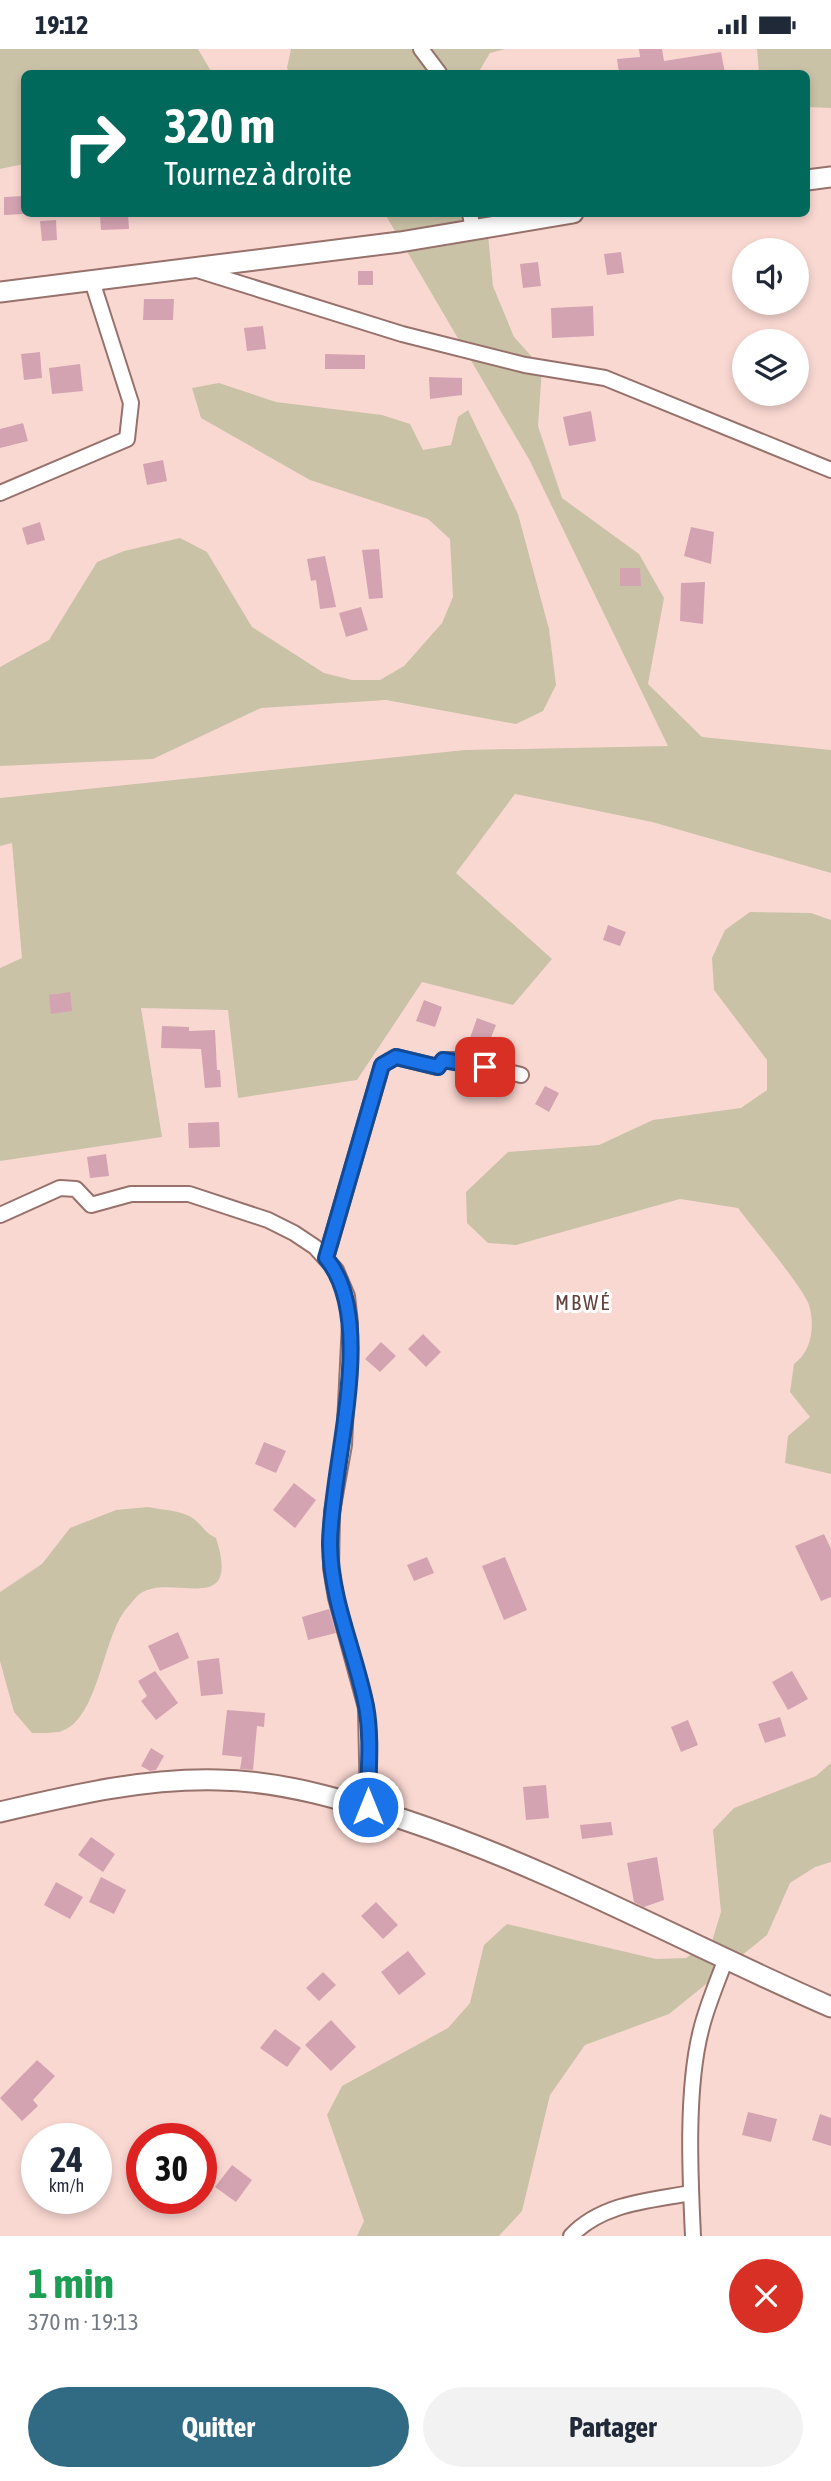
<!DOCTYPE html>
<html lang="fr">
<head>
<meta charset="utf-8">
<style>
	body { margin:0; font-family:"Asap Condensed",sans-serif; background:#f2f2f3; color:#1f2937; height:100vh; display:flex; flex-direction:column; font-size:26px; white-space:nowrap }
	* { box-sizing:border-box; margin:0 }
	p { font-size:23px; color:#747a83 }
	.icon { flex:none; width:38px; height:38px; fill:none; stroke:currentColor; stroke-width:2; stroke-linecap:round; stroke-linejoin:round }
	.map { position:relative; height:2187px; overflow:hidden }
	.drawer { display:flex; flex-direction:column; background:#fff; flex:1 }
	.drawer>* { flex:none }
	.hud { position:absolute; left:21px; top:21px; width:789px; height:147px; border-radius:10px; box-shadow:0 4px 10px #0003; background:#00695c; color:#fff; overflow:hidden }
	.tools { position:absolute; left:732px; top:189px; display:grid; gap:14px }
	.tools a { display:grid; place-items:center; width:77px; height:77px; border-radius:50%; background:#fff; box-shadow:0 4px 10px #0003; font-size:35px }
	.speed { position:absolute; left:21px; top:2074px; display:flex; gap:14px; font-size:35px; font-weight:700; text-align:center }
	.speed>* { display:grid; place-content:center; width:91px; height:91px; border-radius:50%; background:#fff; box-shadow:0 4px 10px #0003; line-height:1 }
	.speed small { font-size:18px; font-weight:400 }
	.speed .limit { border:10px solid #d22; background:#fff; color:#111 }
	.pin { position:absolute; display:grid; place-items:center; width:60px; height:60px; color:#fff; margin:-30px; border-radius:14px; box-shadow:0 4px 10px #0006 }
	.me { position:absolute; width:77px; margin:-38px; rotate:0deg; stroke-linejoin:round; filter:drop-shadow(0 0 5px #0008) }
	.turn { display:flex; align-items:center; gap:24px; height:147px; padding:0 28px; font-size:32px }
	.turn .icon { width:91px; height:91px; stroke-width:2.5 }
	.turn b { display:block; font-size:49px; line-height:60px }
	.round { display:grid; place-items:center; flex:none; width:74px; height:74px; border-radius:37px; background:#f2f2f3 }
	.summary { display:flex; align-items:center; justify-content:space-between; height:119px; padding:0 28px }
	h1 { font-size:42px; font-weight:700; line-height:52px; color:#1e9e55 }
	.action { display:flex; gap:14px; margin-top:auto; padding:14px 28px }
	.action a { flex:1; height:80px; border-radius:42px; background:#316a83; color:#fff; font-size:28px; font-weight:700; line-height:80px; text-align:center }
	.action a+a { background:#f2f2f3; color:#1f2937 }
	.status { display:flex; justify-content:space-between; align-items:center; height:49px; padding:0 35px; background:#fff; direction:ltr }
	.status svg { height:19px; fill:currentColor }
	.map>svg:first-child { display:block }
	.green { fill:#c9c2a7 }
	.building { fill:#d4a3b2 }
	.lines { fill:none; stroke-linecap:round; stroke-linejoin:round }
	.street-casing { stroke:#97716b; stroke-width:18 }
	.secondary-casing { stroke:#97716b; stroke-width:23 }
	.street { stroke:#fff; stroke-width:14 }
	.secondary { stroke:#fff; stroke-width:19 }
	.route-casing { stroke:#114b97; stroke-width:18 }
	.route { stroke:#1a73e8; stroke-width:12 }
	.labels { text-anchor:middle; stroke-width:6; stroke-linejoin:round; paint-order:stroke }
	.quarter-label { font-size:21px; letter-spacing:2px; fill:#63413c; stroke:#fff }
</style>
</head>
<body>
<div class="status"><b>19:12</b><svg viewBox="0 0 49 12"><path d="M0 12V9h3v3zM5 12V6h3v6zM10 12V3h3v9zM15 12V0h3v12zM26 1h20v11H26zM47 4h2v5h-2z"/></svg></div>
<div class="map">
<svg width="831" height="2187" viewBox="0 0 831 2187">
	<rect width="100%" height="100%" fill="#fad8d2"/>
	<g class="green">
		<polygon points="0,0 198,0 212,24 24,24 24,115 0,120"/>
		<polygon points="291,0 505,0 490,4 478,24 290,24 287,19"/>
		<polygon points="757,0 831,0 831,59 807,58 807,24 759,24"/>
		<polygon points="385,165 486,165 493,237 514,288 542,319 538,377 562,449 639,505 664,549 648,635 702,688 831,701 831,824 652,773 515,745 456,824 552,910 513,956 422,933 357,1031 238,1049 228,961 141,959 162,1088 0,1112 0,919 22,909 12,794 0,797 0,749 465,701 668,697 530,412"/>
		<polygon points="219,334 276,353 382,366 410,375 423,401 451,396 458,368 468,361 518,465 549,580 556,636 543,662 516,675 386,651 261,659 153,710 0,717 0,618 49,591 97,513 124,502 180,489 207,503 252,578 324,624 352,631 380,631 404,617 442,574 453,548 450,490 428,470 310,431 201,369 192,339"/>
		<path d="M750 863 811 864 831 871V1425L785 1414 788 1387 810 1368 790 1343 794 1315C812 1302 815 1277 809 1256 803 1238 752 1178 738 1159L680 1150 516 1196 488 1194 467 1174 466 1143 508 1103 599 1096 653 1071 741 1059 767 1041V1011L714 941 712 909 725 881Z"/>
		<path d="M148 1458C162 1461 182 1461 194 1470 202 1476 205 1484 216 1489 242 1570 172 1524 141 1544 136 1547 131 1555 127 1559 102 1587 99 1673 59 1683 51 1684 41 1684 32 1684L14 1663 0 1612V1543L42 1515 70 1479 116 1461Z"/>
		<polygon points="831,1714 831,1813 815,1818 790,1834 767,1886 669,1965 585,1996 550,2046 522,2162 499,2187 357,2187 364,2172 327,2066 342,2037 448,1979 470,1954 484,1896 507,1875 656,1910 686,1909 712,1892 721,1863 713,1781 734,1759 816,1727"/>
	</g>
	<g class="building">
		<polygon points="639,0 662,0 664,12 721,3 725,24 619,24 617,10 640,8"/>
		<polygon points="24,147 24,165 4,166 4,148"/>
		<polygon points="128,165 129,180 101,181 100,167"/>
		<polygon points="56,171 57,191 42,192 40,172"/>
		<polygon points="621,203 624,224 607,226 604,205"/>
		<polygon points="538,213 541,237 523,239 520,215"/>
		<rect x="358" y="222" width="15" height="14"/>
		<polygon points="144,250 174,250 173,271 143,271"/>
		<polygon points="593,257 594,287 552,289 551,259"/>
		<polygon points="263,277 266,300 247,302 244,279"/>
		<polygon points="40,303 42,329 24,331 21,305"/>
		<polygon points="325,305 365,306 365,320 325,320"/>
		<polygon points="80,315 83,342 52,345 49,319"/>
		<polygon points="429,328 462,329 462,346 430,350"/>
		<polygon points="591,362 596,392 569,397 563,368"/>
		<polygon points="23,374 28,392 0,399 0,380"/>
		<polygon points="163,411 167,432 147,436 143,415"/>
		<polygon points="40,473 45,491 27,496 22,479"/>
		<polygon points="691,478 714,483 711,515 684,507"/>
		<polygon points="379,500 383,549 369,550 362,501"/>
		<polygon points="325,507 336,558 320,560 316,531 311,532 307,510"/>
		<polygon points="620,519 640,519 641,537 620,537"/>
		<polygon points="705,533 703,575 680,572 681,534"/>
		<polygon points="361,558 368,581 346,588 339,564"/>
		<polygon points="608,876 626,883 620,897 603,891"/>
		<polygon points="70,943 72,962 51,965 49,946"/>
		<polygon points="424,951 442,958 435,978 416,972"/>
		<polygon points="477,969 496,976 488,996 470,989"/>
		<polygon points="162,977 189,978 189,982 215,981 217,1021 220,1021 221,1038 205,1039 201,1000 161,999"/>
		<polygon points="545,1037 559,1044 549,1063 535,1055"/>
		<polygon points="219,1073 220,1098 189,1099 188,1074"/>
		<polygon points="106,1105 109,1127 90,1129 87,1108"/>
		<polygon points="423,1285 441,1303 426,1318 408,1300"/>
		<polygon points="381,1293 396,1307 380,1323 365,1310"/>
		<polygon points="264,1393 286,1402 276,1424 255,1415"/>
		<polygon points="294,1434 316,1451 295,1479 273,1461"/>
		<polygon points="824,1485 831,1500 831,1548 821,1552 795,1497"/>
		<polygon points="427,1508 434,1524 414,1532 407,1516"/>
		<polygon points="505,1508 527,1561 504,1571 482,1517"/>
		<polygon points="329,1560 336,1584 308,1591 302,1568"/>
		<polygon points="178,1583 189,1609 160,1622 148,1597"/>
		<polygon points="219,1609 223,1645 201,1647 197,1612"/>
		<polygon points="155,1622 178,1654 156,1671 141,1652 147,1647 138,1632"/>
		<polygon points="792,1622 808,1650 788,1661 772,1633"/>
		<polygon points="227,1661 265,1664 264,1678 257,1677 253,1721 240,1720 242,1708 222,1706"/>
		<polygon points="780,1668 786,1687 765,1694 758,1675"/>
		<polygon points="688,1671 698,1696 681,1703 671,1678"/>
		<polygon points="151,1699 164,1707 156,1721 150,1722 141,1717"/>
		<polygon points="546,1736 549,1769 526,1771 523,1738"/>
		<polygon points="611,1773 613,1786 582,1790 580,1776"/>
		<polygon points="91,1788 115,1805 103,1823 78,1806"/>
		<polygon points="657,1808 664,1851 644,1858 634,1853 627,1814"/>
		<polygon points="101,1828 126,1841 114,1865 89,1853"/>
		<polygon points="56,1833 83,1848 70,1870 44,1856"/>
		<polygon points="376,1853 398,1876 383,1890 361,1867"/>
		<polygon points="408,1902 426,1925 399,1946 381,1923"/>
		<polygon points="323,1923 336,1936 319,1952 306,1939"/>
		<polygon points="331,1971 356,1998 331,2022 305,1996"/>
		<polygon points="275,1980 301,1999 287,2018 260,1999"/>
		<polygon points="37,2011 55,2027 33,2051 38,2057 22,2072 0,2049"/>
		<polygon points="748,2063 777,2070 771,2093 742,2086"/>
		<polygon points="820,2065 831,2069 831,2097 812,2091"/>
		<polygon points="232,2116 252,2131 236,2153 215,2138"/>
	</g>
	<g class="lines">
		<g class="street-casing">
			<g id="street">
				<polyline points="421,0 439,24"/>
				<polyline points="470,164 473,182"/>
				<polyline points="197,221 402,285 525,316 605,329 831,421"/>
				<polyline points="0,444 127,390 131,354 92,232"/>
				<polyline points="0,1166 60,1139 76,1140 91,1156 131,1145 189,1145 268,1171 294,1184 315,1198 336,1221 347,1247 350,1274 344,1396 332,1463 331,1519 336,1549 366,1659 368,1758"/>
				<polyline points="326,1209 382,1016 396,1008 437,1018 443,1011 459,1011 521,1026"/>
				<path d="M571 2187C602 2154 649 2152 691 2144"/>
				<path d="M693 2187C690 2125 686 2040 701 1981 707 1956 718 1932 726 1909"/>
			</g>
		</g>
		<g class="secondary-casing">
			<g id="secondary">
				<polyline points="807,131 831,128"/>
				<polyline points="0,243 400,193 573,164"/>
				<path d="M0 1763C73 1746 144 1729 219 1731 282 1732 346 1751 405 1771 553 1820 688 1896 831 1958"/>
			</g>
		</g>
		<use href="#street" class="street"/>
		<use href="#secondary" class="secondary"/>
	</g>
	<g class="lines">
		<g class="route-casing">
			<path id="route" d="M368 1758C368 1725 372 1689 366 1657 355 1602 331 1553 330 1496 330 1418 379 1272 326 1209L382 1016 396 1008 438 1018 443 1011 485 1018"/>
		</g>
		<use href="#route" class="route"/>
	</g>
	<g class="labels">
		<g class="quarter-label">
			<text x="583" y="1261">MBWÉ</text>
		</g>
	</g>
</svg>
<div class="tools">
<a><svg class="icon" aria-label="sound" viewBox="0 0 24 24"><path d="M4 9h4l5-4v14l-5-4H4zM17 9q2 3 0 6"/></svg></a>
<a><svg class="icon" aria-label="layers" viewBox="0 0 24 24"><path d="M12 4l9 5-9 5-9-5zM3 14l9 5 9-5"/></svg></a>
</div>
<div class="speed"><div>24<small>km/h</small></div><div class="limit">30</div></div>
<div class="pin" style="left:485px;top:1018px;background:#d93025"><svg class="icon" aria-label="arrive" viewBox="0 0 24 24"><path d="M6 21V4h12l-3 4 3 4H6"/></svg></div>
<svg class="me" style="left:368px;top:1758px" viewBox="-20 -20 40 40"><circle r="17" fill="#1a73e8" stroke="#fff" stroke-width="3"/><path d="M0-11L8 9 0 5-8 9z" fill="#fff"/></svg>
<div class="hud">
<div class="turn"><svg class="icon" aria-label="right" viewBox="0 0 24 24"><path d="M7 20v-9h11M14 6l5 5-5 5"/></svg><div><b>320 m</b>Tournez à droite</div></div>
</div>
</div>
<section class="drawer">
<div class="summary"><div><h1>1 min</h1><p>370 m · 19:13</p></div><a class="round" style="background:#d93025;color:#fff"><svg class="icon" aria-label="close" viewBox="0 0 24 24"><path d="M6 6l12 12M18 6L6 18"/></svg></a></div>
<div class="action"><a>Quitter</a><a>Partager</a></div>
</section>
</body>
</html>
